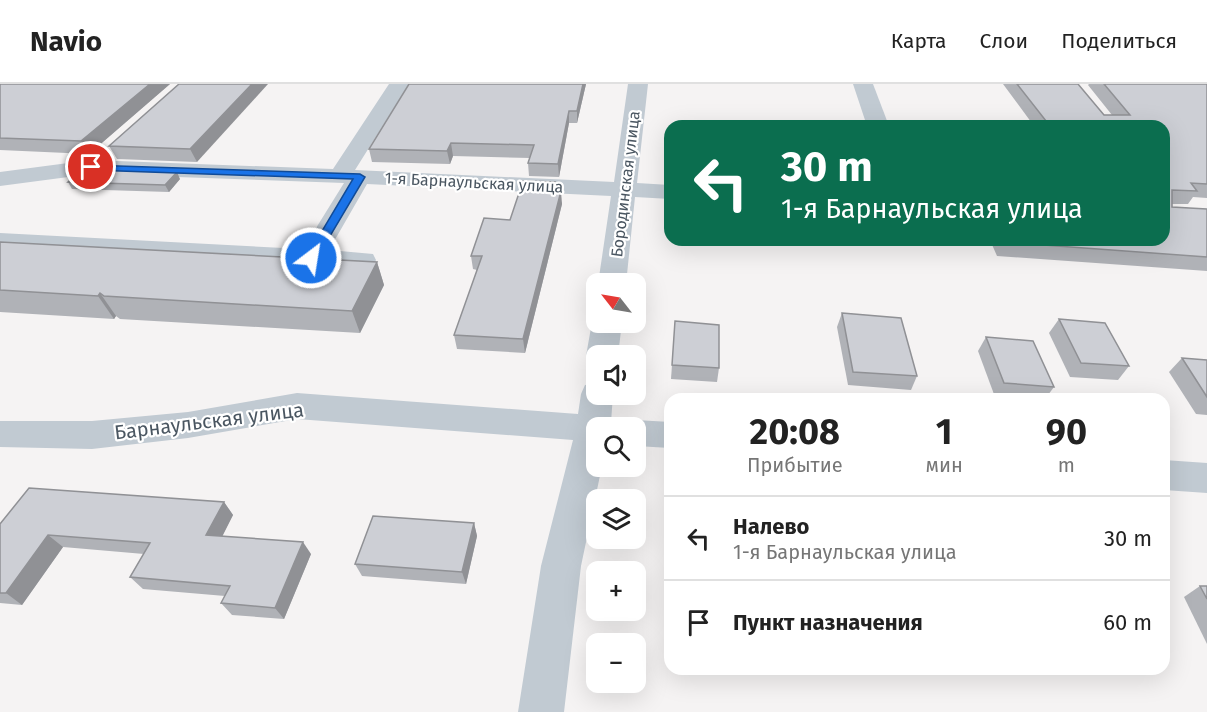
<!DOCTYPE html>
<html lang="ru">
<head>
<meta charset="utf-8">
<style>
	body { margin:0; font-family:"Fira Sans",sans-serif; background:#f2f2f2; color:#222; height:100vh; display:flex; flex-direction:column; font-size:22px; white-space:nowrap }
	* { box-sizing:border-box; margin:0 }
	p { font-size:20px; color:#767676 }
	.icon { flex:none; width:33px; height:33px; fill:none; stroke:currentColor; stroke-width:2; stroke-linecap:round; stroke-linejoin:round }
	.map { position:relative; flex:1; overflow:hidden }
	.panel { position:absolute; left:664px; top:309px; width:506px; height:282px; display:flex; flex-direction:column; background:#fff; border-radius:18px; box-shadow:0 6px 24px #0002 }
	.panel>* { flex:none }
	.top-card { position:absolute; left:664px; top:36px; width:506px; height:126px; border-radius:18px; box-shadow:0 6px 24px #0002; background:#0b6e4f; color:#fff; overflow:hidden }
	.needle { width:39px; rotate:301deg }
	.tools { position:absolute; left:586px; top:189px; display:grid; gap:12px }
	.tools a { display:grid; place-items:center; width:60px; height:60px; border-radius:12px; background:#fff; box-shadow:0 6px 24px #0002; font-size:30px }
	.pin { position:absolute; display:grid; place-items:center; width:51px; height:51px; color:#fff; margin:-26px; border:3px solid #fff; border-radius:50%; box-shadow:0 2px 6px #0007 }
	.me { position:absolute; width:66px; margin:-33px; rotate:31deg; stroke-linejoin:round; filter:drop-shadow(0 0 4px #0008) }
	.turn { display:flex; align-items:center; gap:21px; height:126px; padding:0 18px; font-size:27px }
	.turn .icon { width:78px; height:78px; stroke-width:2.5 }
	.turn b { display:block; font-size:42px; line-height:51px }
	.eta { display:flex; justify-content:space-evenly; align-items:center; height:102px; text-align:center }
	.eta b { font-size:36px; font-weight:700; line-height:42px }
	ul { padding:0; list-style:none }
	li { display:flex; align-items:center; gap:18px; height:84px; padding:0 18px; border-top:2px solid #e0e0e0 }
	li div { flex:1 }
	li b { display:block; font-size:22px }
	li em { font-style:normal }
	header { display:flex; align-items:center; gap:36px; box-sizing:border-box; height:84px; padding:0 30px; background:#fff; border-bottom:2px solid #e0e0e0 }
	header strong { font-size:28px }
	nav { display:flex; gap:33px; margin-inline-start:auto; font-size:21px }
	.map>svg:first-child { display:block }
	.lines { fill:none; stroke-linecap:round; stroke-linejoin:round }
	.minor { fill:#c1cad2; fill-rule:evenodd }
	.wall { fill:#b0b2b7 }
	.shaded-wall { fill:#909195 }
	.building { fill:#cdcfd5; stroke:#909195; stroke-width:1.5 }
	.route { fill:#1a73e8; stroke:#114b97; stroke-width:1.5 }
	.labels { text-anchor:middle; stroke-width:4.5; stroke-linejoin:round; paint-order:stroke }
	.far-street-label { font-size:16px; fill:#4a5661; stroke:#fff }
	.street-label { font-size:20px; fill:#4a5661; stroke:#fff }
</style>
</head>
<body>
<header>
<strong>Navio</strong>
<nav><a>Карта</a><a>Слои</a><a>Поделиться</a></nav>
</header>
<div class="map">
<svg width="1207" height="628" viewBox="0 0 1207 628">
	<rect width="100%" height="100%" fill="#f5f3f3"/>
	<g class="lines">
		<g class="minor">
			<polygon points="389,0 409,0 355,86 614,98 628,0 648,0 637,99 670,101 670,115 635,113 626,200 598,200 611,112 367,100 329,166 373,170 376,176 373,182 363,184 0,165 0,149 303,165 344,99 91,90 0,102 0,88 91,76 333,85"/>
			<polygon points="853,0 873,0 889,42 867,42"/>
			<polygon points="597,231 597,238 622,238 618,272 597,272 597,281 591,280 586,272 592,238"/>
			<polygon points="597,298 597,310 613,310 611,339 613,344 597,344 597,382 602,382 581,482 564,628 518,628 541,482 573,356 297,335 188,354 92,365 0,363 0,337 92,337 188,328 297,309 578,330 581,310 585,301"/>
			<polygon points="636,336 670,338 670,364 636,362 636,344 622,344 624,339"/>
			<polygon points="1164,376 1207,379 1207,409 1164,406"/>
		</g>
	</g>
	<g class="wall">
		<polygon points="0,0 170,0 89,70 0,66"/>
		<polygon points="179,0 197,78 117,75 109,62"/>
		<polygon points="586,0 577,39 569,39 559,93 529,92 528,79 530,74 453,72 450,80 372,78 369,65"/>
		<polygon points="1003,0 1078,0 1104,31 1112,31 1088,1 1089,0 1207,0 1207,114 1193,113 1188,120 1172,120 1172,123 1207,125 1207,187 997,172 990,156 1164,156 1164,42 1034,42"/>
		<polygon points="180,95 169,108 72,105 68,98"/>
		<polygon points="555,98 555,106 562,120 525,269 457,265 454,251 477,186 473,185 471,172 510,136"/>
		<polygon points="0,158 377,178 384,201 360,249 120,235 116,232 114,235 0,228"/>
		<polygon points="842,229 917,292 911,306 848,301 837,243"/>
		<polygon points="1059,235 1129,282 1118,296 1070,293 1049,249"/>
		<polygon points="675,237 719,284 717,298 671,295"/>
		<polygon points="986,253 1054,303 1045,315 1024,315 995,313 978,267"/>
		<polygon points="1182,274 1207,276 1207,331 1196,330 1169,288"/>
		<polygon points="224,418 233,431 222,452 311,470 284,535 232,531 221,519 225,512 143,505 130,493 144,470 63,463 22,521 0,519 0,440"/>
		<polygon points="474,439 477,452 466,500 362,492 355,480"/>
		<polygon points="1200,502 1207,502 1207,560 1184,513"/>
		<polygon points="1067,585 1090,585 1087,587"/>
	</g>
	<g class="shaded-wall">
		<polygon points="150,0 170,0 89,70 81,57"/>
		<polygon points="252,0 268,0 197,78 190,65"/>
		<polygon points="583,0 586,0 577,39 577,27"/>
		<polygon points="569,27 569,39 559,93 558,80"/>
		<polygon points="451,59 453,72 450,80 447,67"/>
		<polygon points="177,88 180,95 169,108 165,101"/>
		<polygon points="561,107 562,120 525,269 523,255"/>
		<polygon points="377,178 384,201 360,249 352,227"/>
		<polygon points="100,209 116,232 114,235 98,212"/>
		<polygon points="224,418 233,431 217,463 206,451"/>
		<polygon points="474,439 477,452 466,500 462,488"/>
		<polygon points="48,451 63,463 22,521 6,509"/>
		<polygon points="303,458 311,470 284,535 275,524"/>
	</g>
	<g class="building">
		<polygon points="0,0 150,0 81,57 0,54"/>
		<polygon points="179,0 252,0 190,65 109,62"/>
		<polygon points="409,0 583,0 577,27 569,27 558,80 528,79 534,61 451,59 447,67 369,65"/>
		<polygon points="1017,0 1078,0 1104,31 1130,31 1104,0 1207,0 1207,100 1191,99 1197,107 1172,106 1172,123 1207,125 1207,173 1004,158 1003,156 1164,156 1164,42 1050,42"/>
		<polygon points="87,85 177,88 165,101 68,98 81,86"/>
		<polygon points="523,97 555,98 553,106 561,107 523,255 454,251 482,172 471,172 484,134 510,136"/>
		<polygon points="0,158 377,178 352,227 104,212 100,209 98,212 0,206"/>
		<polygon points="842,229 901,234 917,292 853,288"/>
		<polygon points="1059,235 1105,239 1129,282 1081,279"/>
		<polygon points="675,237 719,241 719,284 672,281"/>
		<polygon points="986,253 1033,257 1054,303 1004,299"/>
		<polygon points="1182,274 1207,276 1207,313"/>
		<polygon points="29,404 224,418 206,451 303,458 275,524 221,519 230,502 130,493 150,459 48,451 6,509 0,509 0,440"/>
		<polygon points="373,432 474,439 462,488 355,480"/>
		<polygon points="1200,502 1207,502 1207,515"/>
	</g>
	<polygon class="route" points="88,81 360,90 365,93 317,174 311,177 306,174 353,95 91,86 86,83"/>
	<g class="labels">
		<g class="far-street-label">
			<text transform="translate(474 98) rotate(3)" y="6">1-я Барнаульская улица</text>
			<text transform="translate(625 100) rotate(-83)" y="6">Бородинская улица</text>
		</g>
		<g class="street-label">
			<text transform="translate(209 337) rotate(-7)" y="7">Барнаульская улица</text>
		</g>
	</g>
</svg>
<div class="tools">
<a><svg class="needle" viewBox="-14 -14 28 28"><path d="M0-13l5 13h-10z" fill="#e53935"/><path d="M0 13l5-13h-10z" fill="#767676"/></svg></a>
<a><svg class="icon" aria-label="sound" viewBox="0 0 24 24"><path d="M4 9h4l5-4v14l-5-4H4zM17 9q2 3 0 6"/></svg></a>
<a><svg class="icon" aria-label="search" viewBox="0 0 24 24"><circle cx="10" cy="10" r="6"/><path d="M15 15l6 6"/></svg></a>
<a><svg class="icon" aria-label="layers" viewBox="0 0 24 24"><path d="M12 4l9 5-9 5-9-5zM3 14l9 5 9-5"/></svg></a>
<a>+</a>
<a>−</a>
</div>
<div class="pin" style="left:91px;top:83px;background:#d93025"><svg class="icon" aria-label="arrive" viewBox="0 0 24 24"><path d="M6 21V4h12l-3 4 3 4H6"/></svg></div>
<svg class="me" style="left:311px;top:174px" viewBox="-20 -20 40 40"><circle r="17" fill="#1a73e8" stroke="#fff" stroke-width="3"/><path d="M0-11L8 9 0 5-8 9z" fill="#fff"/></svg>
<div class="top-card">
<div class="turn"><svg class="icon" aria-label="left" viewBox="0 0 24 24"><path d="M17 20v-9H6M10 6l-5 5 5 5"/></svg><div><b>30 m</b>1-я Барнаульская улица</div></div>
</div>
<section class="panel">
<div class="eta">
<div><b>20:08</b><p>Прибытие</p></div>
<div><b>1</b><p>мин</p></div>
<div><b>90</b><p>m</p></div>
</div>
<ul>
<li><svg class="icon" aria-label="left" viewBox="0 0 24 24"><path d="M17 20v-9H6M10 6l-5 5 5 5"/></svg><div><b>Налево</b><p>1-я Барнаульская улица</p></div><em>30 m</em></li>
<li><svg class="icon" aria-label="arrive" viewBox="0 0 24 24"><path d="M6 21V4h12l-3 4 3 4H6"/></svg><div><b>Пункт назначения</b></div><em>60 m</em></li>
</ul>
</section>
</div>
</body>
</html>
